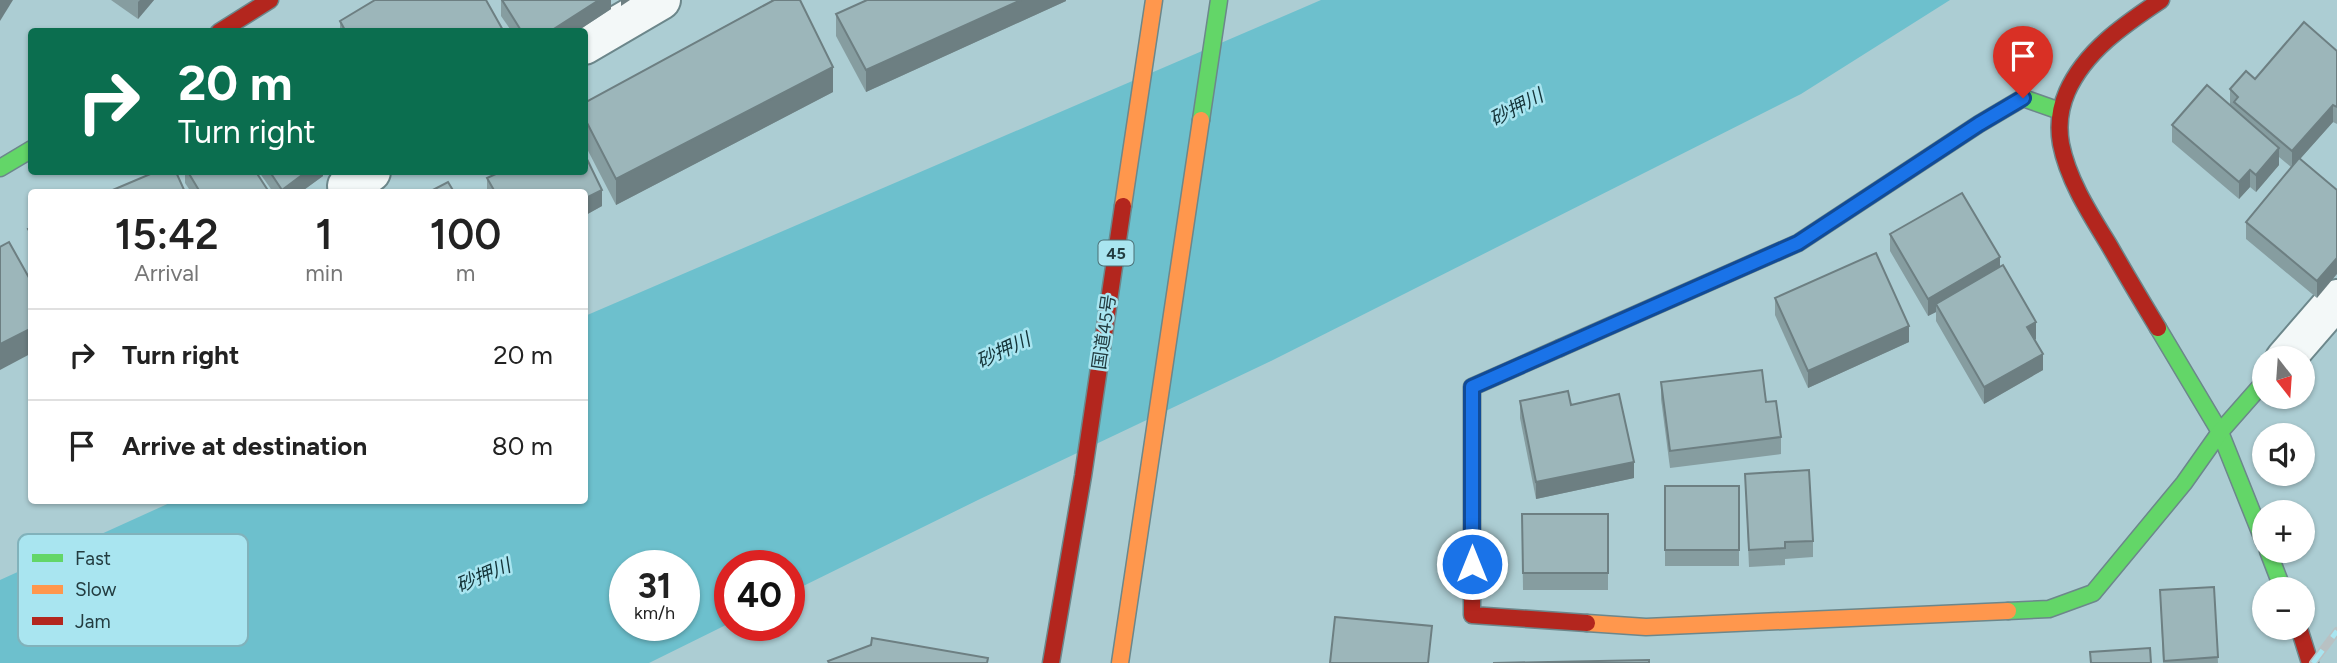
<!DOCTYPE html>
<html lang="en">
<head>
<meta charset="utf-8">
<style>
	body { margin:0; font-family:Figtree,"Noto Sans JP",sans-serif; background:#f6f6f6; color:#222; height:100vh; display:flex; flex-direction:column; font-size:26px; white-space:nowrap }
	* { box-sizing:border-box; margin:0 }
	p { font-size:23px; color:#767676 }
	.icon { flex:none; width:38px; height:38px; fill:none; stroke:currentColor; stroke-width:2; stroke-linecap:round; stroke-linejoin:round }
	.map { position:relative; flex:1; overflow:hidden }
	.side { position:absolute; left:28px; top:189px; width:560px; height:315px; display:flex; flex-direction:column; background:#fff; border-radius:7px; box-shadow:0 2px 5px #0004 }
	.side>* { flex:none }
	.guide { position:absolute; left:28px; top:28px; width:560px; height:147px; border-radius:7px; box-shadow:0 2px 5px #0004; background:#0b6e4f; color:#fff; overflow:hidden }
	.needle { width:46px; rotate:163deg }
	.buttons { position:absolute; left:2252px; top:346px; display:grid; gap:14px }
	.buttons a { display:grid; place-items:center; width:63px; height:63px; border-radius:50%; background:#fff; box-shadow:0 2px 5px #0004; font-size:35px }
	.speed { position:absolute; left:609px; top:550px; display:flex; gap:14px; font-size:35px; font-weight:700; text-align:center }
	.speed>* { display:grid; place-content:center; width:91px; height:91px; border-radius:50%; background:#fff; box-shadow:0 2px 5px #0004; line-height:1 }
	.speed small { font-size:18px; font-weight:400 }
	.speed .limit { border:10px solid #d22; background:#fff; color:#111 }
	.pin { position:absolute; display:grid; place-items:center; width:60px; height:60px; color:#fff; margin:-72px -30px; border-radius:50% 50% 50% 0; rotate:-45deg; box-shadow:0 0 7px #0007 }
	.pin .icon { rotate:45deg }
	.me { position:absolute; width:77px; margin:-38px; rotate:0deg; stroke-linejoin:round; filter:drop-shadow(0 0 5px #0008) }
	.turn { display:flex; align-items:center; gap:24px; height:147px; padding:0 35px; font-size:32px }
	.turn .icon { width:91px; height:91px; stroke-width:2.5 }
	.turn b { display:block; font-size:49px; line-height:60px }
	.eta { display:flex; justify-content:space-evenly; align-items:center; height:119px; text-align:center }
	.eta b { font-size:42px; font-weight:600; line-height:49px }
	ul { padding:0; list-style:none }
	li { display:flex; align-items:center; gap:21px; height:91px; padding:0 35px; border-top:2px solid #e0e0e0 }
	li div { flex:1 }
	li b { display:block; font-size:26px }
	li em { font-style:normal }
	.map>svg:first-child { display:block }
	.water { fill:#6dc0cd; fill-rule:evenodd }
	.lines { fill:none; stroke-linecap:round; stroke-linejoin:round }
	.street-casing { stroke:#6c878b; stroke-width:42 }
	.fast-casing { stroke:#6c878b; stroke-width:19 }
	.slow-casing { stroke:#6c878b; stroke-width:19 }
	.jam-casing { stroke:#6c878b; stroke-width:19 }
	.street { stroke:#f3f8f8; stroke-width:38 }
	.fast { stroke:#63d668; stroke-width:16 }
	.slow { stroke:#ff974d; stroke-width:16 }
	.jam { stroke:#b3261e; stroke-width:16 }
	.rail-casing { stroke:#b8c1c3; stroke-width:8 }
	.rail { stroke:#a9e5f0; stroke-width:5; stroke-dasharray:16; stroke-linecap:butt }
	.wall { fill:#869da0 }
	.shaded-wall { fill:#6d7f82 }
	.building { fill:#9cb6ba; stroke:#6d7f82; stroke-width:2 }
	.route-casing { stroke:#114b97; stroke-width:18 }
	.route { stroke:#1a73e8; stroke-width:12 }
	.labels { text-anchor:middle; stroke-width:5; stroke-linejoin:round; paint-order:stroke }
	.shield { fill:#a9e5f0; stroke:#4b6f75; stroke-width:2 }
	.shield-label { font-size:16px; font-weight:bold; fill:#233c40 }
	.street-label { font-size:18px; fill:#233c40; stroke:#a9e5f0 }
	.water-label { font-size:19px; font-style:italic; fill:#143439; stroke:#a9e5f0 }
	.key { fill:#a9e5f0; stroke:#81b2bb; stroke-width:2 }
	.key-label { font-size:19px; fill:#233c40 }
</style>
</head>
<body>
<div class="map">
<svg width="2337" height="663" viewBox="0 0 2337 663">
	<rect width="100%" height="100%" fill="#accdd3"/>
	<path class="water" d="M1321 0H1950L1801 94 1273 360 980 499 789 593V565H730V623L649 663H0V580L174 501 584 500 585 316ZM625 565H684V625H625Z"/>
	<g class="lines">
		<g class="street-casing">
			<g id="street">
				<polyline points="584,45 661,0"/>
				<polyline points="347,186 371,172"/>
				<polyline points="2285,359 2337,299"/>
			</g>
		</g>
		<g class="fast-casing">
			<g id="fast">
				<polyline points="1201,120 1219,0"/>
				<polyline points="0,168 32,149"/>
				<polyline points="2158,328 2220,432 2264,542"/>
				<polyline points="1560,348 1798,243 1979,124 2023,98 2060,111"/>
				<polyline points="2268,551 2283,590"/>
				<polyline points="2008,611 2049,609 2093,593 2184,483 2220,432 2264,382"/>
			</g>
		</g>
		<g class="slow-casing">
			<g id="slow">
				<polyline points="1123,206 1154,0"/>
				<polyline points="1587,623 1646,627 2008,611"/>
				<polyline points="1120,663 1201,120"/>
			</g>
		</g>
		<g class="jam-casing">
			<g id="jam">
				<polyline points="219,32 270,0"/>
				<path d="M2158 328C2141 300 2125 273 2109 245 2090 214 2068 180 2061 144 2058 127 2060 108 2067 92 2085 51 2125 24 2161 0"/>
				<polyline points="1560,348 1472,387 1472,615 1587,623"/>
				<polyline points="2299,628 2310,663"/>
				<polyline points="1051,663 1083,476 1123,206"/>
			</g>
		</g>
		<use href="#street" class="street"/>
		<use href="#fast" class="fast"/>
		<use href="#slow" class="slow"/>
		<use href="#jam" class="jam"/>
		<g class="rail-casing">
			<polyline id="rail" points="2313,663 2337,631"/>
		</g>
		<use href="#rail" class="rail"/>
	</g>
	<g class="wall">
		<polygon points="111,0 154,0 138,19"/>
		<polygon points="501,0 611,0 611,9 576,32 512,32 501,16"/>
		<polygon points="771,0 800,0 833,92 616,205 584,143 584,103 771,1"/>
		<polygon points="1066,0 1066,1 866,92 836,36 836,14"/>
		<polygon points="340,21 504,32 340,32"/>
		<polygon points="2337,51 2337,124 2333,122 2300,159 2337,190 2317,298 2246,239 2246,222 2291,167 2279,157 2279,165 2256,192 2250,187 2239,199 2172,142 2172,125 2230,106 2230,89 2255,79"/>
		<polygon points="584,153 602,190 602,206 584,216 584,192 487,192 487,178 500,172 584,172"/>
		<polygon points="185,172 256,172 269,192 191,192 185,183"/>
		<polygon points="259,172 323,172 323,176 301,192 273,192"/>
		<polygon points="32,227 32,261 28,255 28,229"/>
		<polygon points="1890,234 2000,267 2036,339 2035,340 2043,370 1984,404 1936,321 1936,312 1928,316 1890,251"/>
		<polygon points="1775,298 1909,342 1808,388 1775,315"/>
		<polygon points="1661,382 1766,402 1781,437 1781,454 1670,468 1661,399"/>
		<polygon points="1520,401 1571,405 1634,478 1536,499 1520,418"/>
		<polygon points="1745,474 1813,541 1813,557 1785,559 1785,565 1749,567"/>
		<rect x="1665" y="486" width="74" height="80"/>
		<polygon points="1522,514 1608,514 1608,590 1523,590"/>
		<polygon points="2214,587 2218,663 2163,663 2160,590"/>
	</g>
	<g class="shaded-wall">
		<polygon points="0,0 13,0 0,21"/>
		<polygon points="140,0 154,0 138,19 138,2"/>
		<polygon points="599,0 611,0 611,9 576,32 549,32"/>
		<polygon points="621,0 630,0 621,6"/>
		<polygon points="1021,0 1066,0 1066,1 866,92 866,70"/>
		<polygon points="833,67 833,92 616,205 616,179"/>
		<polygon points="2333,105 2333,122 2292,168 2292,151"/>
		<polygon points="2279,148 2279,165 2256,192 2256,175"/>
		<polygon points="2250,170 2250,187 2239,199 2239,182"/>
		<polygon points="306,172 323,172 323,176 301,192 282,192 282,190"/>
		<polygon points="602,190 602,206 584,216 584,199"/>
		<polygon points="2000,257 2000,274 1936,304 1936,312 1928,316 1928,299"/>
		<polygon points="2337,258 2337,274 2317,298 2317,281"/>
		<polygon points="2036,322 2036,339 2027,344 2027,327"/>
		<polygon points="1909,326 1909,342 1808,388 1808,371"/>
		<polygon points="32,328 32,353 0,370 0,344"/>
		<polygon points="2043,354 2043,370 1984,404 1984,387"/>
		<polygon points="1634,462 1634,478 1536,499 1536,482"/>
	</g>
	<g class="building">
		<polygon points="375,0 486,0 504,32 346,32 340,21"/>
		<polygon points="502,0 599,0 549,32 522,32"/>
		<polygon points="774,0 800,0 833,67 616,179 584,117 584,103"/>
		<polygon points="867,0 1021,0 866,70 836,14"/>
		<polygon points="2304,22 2337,51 2337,107 2333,105 2292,151 2234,102 2238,97 2230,89 2246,71 2255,79"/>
		<polygon points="2207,85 2279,148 2256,175 2250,170 2239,182 2172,125"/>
		<polygon points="584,153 602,190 584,199 584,192 495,192 487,178 500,172 584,172"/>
		<polygon points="2299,158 2337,190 2337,258 2317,281 2246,222"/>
		<polygon points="155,172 176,172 185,192 108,192"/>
		<polygon points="188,172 256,172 269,192 200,192"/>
		<polygon points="270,172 306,172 282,190"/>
		<polygon points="448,182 454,192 429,192"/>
		<polygon points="1962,193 2000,257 1928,299 1890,234"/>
		<polygon points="32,227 32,236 28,229"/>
		<polygon points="9,242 32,283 32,328 0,344 0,247"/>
		<polygon points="1876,253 1909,326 1808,371 1775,298"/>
		<polygon points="2003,265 2036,322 2027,327 2043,354 1984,387 1936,304"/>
		<polygon points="1762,370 1766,402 1776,401 1781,437 1670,451 1661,382"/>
		<polygon points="1568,391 1571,405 1619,394 1634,462 1536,482 1520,401"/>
		<polygon points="1809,470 1813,541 1785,542 1785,548 1749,550 1745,474"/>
		<rect x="1665" y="486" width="74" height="64"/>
		<polygon points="1522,514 1608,514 1608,573 1523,573"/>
		<polygon points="2214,587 2218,657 2164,661 2160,590"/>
		<polygon points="1335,617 1432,626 1428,663 1330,663"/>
		<polygon points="872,638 988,658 987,663 829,663 828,661 871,645"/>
		<polygon points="2150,648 2151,663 2091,663 2090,652"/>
		<polygon points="1649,660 1649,663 1493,663"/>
	</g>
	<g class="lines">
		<g class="route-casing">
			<polyline id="route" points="1472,564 1472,387 1798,243 1979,124 2023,98"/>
		</g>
		<use href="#route" class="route"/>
	</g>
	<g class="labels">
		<rect class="shield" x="1098.5" y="240.5" width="35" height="25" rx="5"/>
		<g class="shield-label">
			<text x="1116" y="259">45</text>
		</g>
		<g class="street-label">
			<text transform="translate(1104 332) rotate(-82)" y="6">国道45号</text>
		</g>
		<g class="water-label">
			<text transform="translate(1516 107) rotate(-28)" y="7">砂押川</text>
			<text transform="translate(1003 350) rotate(-25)" y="7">砂押川</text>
			<text transform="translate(483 575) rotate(-23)" y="7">砂押川</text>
		</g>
	</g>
	<rect x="18" y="534" width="230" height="112" rx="10" class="key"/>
	<rect x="32" y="554" width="31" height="8" fill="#63d668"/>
	<rect x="32" y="585" width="31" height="9" fill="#ff974d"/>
	<rect x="32" y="617" width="31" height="8" fill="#b3261e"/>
	<g class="key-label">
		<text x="75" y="565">Fast</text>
		<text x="75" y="596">Slow</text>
		<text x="75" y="628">Jam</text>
	</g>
</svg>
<div class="buttons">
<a><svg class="needle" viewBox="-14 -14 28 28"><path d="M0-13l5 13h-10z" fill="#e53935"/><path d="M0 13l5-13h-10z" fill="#767676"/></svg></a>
<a><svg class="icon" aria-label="sound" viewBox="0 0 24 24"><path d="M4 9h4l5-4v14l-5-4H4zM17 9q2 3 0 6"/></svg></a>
<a>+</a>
<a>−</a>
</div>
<div class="speed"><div>31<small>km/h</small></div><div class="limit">40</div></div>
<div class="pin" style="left:2023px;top:98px;background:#d93025"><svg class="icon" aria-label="arrive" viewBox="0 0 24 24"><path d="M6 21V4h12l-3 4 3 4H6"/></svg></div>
<svg class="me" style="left:1472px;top:564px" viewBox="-20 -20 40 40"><circle r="17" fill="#1a73e8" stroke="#fff" stroke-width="3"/><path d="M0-11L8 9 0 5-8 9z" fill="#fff"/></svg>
<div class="guide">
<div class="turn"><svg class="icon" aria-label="right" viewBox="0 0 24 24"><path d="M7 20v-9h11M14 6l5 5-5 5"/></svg><div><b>20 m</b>Turn right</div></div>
</div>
<section class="side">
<div class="eta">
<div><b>15:42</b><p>Arrival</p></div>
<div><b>1</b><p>min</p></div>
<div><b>100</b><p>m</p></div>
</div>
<ul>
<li><svg class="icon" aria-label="right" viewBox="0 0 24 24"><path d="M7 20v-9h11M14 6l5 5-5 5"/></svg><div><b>Turn right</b></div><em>20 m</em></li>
<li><svg class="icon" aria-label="arrive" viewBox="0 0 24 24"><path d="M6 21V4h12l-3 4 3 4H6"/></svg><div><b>Arrive at destination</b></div><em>80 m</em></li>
</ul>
</section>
</div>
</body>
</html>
